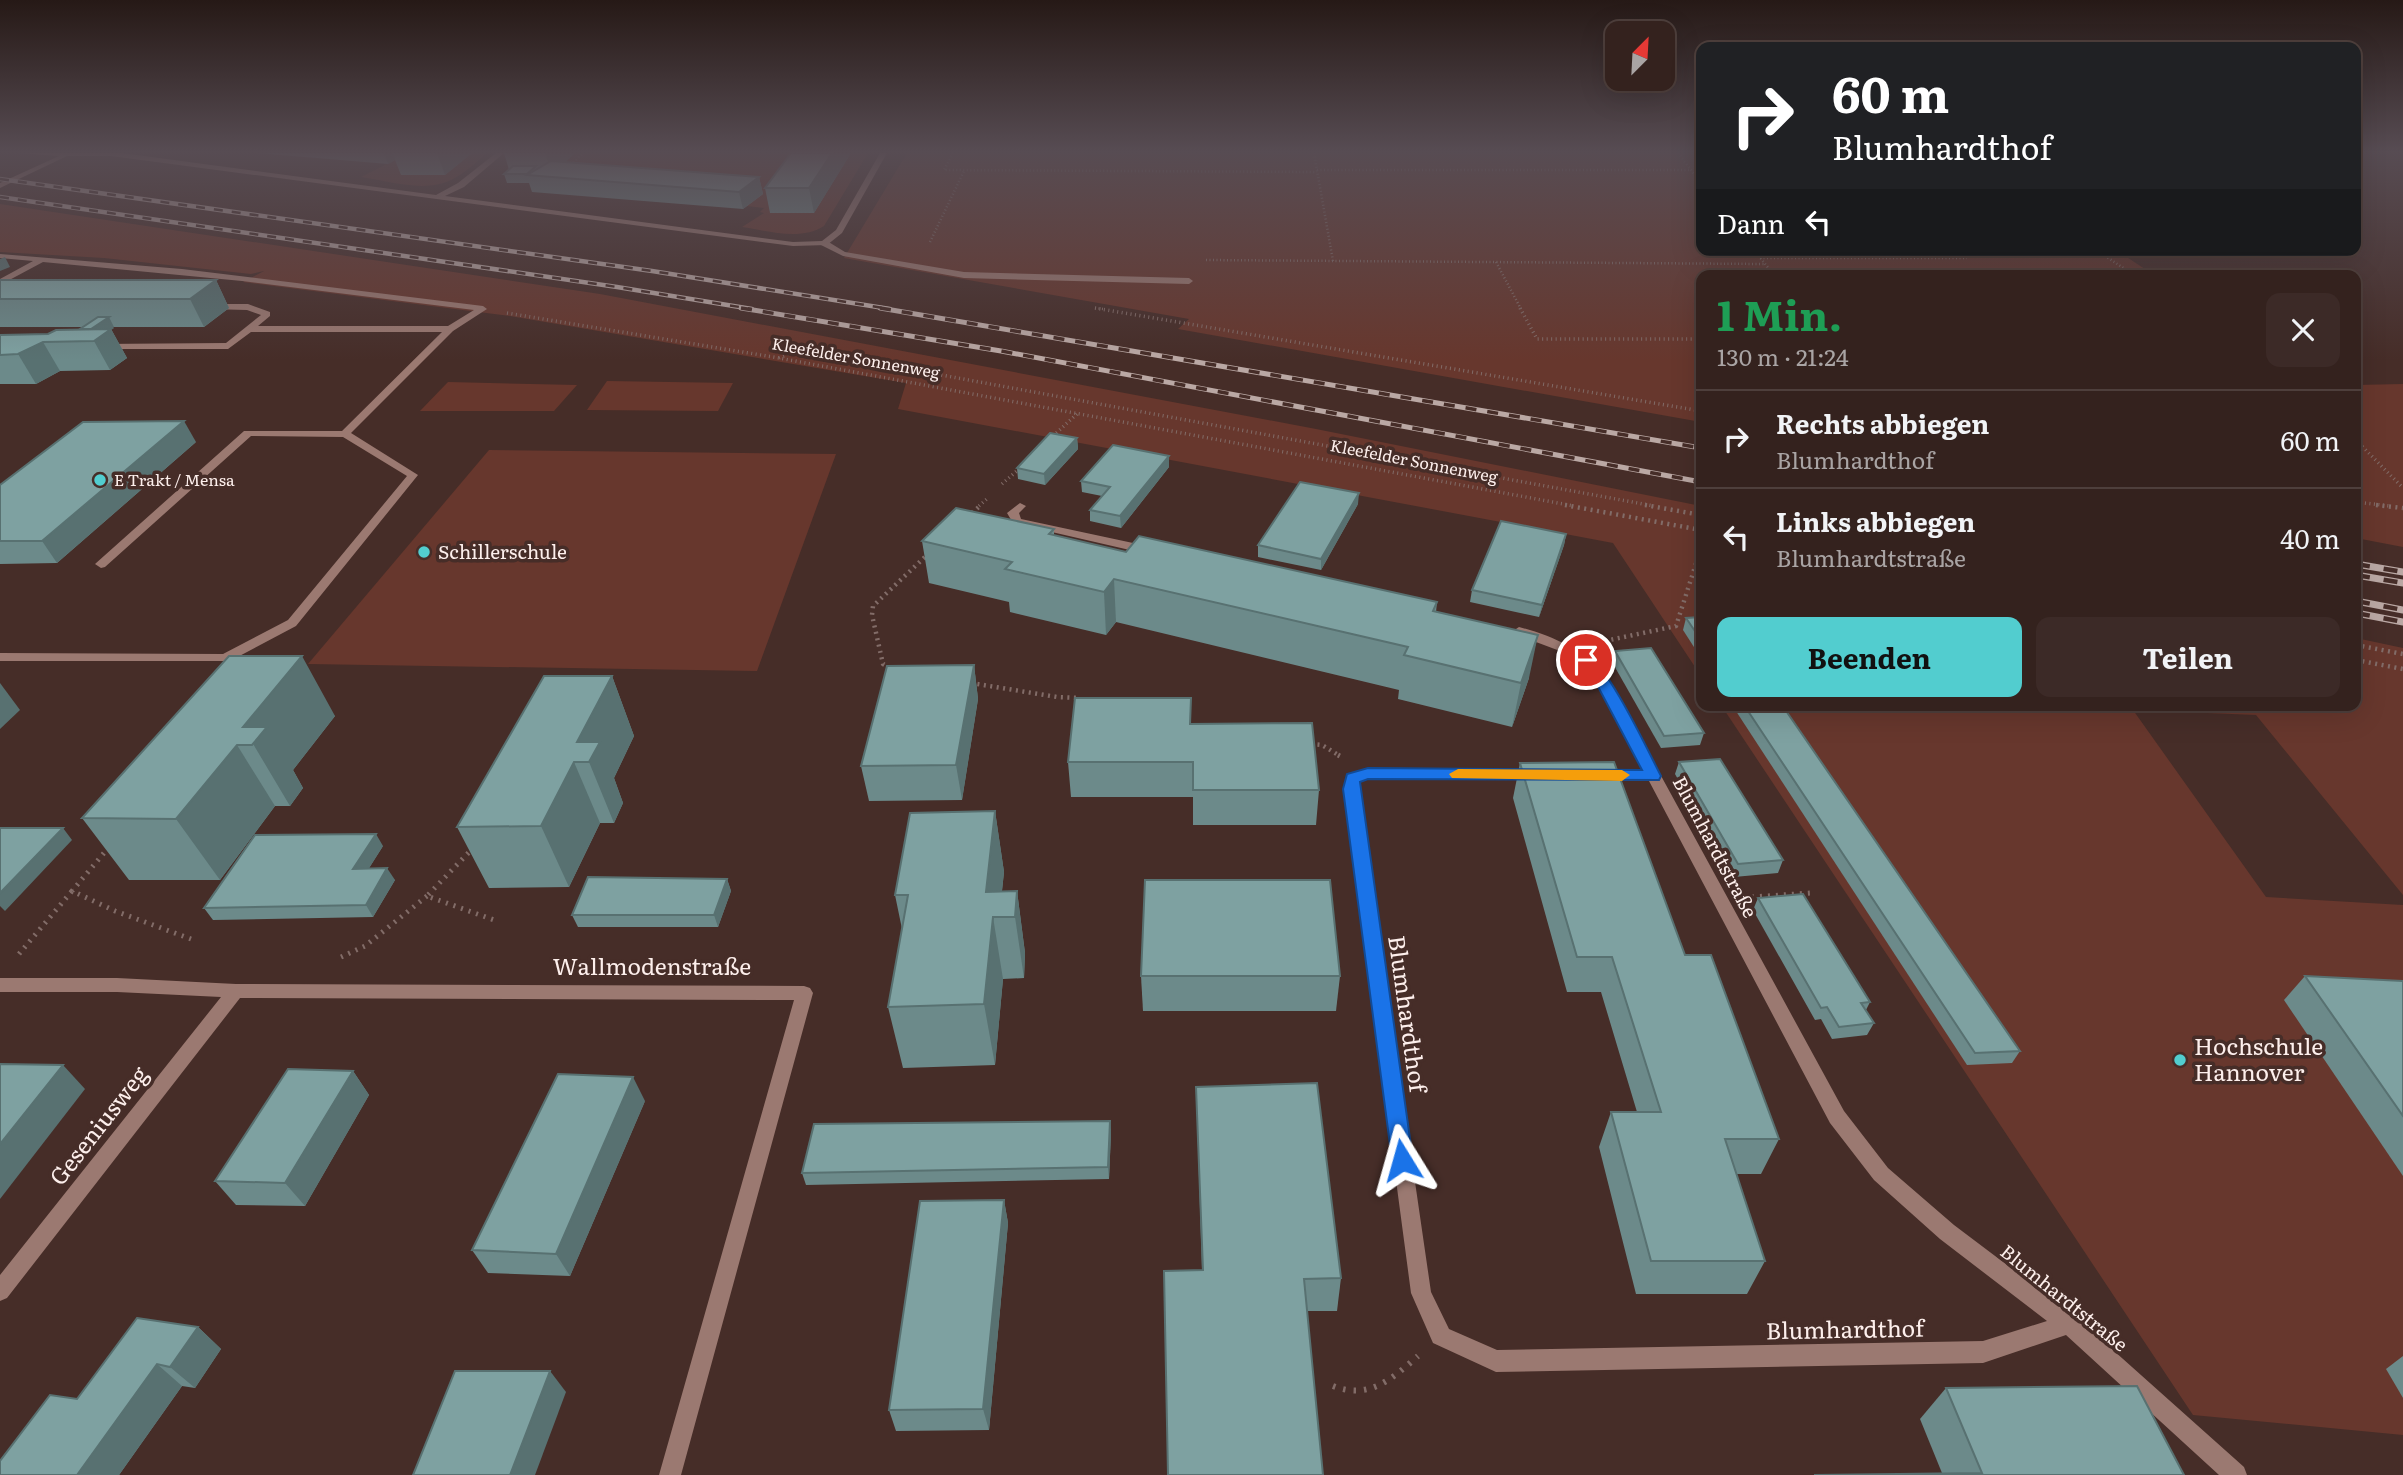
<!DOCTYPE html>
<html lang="de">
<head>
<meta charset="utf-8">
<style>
	body { margin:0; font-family:Literata,serif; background:#3c2a27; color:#f1f3f6; height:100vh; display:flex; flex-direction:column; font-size:26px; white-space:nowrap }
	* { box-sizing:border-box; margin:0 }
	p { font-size:23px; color:#a9a4a4 }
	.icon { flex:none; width:38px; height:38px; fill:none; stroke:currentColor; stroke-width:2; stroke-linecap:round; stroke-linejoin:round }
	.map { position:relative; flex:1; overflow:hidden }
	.drawer { position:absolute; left:1696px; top:270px; width:665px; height:441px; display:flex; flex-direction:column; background:#34221e; border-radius:14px; box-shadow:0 7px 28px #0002,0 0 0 2px #4e3f3c }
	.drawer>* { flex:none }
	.banner { position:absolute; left:1696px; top:42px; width:665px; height:214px; border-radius:14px; box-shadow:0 7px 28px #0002,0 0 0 2px #4e3f3c; background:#202124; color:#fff; overflow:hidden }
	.needle { width:46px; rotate:24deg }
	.controls { position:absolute; left:1605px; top:21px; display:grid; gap:14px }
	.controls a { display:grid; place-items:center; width:70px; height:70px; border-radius:14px; background:#34221e; box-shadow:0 7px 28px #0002,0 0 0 2px #4e3f3c; font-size:35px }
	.pin { position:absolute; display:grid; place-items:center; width:60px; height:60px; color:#fff; margin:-30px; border:4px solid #fff; border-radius:50%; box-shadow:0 2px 7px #0007 }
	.me { position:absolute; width:77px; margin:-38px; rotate:352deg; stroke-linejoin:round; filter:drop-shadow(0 0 5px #0008) }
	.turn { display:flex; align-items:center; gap:24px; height:147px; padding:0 21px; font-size:32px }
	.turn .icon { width:91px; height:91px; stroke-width:2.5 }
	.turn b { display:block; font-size:49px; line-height:60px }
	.then { display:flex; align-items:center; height:66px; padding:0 21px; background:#0003; gap:14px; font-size:26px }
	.round { display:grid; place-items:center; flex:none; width:74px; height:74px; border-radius:14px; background:#3c2a27 }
	.overview { display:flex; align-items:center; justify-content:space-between; height:119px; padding:0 21px }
	h1 { font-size:42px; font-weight:700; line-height:52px; color:#1e9e55 }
	.cta { display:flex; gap:14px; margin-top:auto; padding:14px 21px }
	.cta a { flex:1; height:80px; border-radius:14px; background:#52cdcf; color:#111; font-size:28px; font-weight:700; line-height:80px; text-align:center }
	.cta a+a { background:#3c2a27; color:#f1f3f6 }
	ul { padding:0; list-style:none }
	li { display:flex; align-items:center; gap:21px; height:98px; padding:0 21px; border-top:2px solid #4e3f3c }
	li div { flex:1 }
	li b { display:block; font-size:26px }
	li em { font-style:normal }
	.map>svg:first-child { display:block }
	.green { fill:#67372d }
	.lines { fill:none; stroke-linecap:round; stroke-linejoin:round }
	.path-far4 { stroke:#826c68; stroke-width:2.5; stroke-dasharray:1 2.5; stroke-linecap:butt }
	.path-far3 { stroke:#826c68; stroke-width:3.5; stroke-dasharray:1 3.5; stroke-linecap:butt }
	.path-far2 { stroke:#826c68; stroke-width:4.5; stroke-dasharray:2 4.5; stroke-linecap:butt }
	.path-far1 { stroke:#826c68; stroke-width:5; stroke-dasharray:2 6; stroke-linecap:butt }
	.path { stroke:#826c68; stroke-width:6; stroke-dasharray:2.5 8; stroke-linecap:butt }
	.lane { fill:#9b7971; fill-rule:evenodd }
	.street { fill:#9b7971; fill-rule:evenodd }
	.rail-far2-casing { stroke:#baa8a4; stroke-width:4.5 }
	.rail-far1-casing { stroke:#baa8a4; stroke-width:5 }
	.rail-casing { stroke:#baa8a4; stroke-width:7 }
	.rail-far2 { stroke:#462d28; stroke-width:2.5; stroke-dasharray:9; stroke-linecap:butt }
	.rail-far1 { stroke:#462d28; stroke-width:3.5; stroke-dasharray:11; stroke-linecap:butt }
	.rail { stroke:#462d28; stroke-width:4.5; stroke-dasharray:14; stroke-linecap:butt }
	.wall { fill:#6c8a8a }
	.shaded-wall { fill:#587171 }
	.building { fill:#7ea1a1; stroke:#587171; stroke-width:2 }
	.route { fill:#1a73e8; stroke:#114b97; stroke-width:2 }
	.slow { fill:#f59e0b }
	.poi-dot { fill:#52cdcf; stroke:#462d28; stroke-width:2.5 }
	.labels { text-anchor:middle; stroke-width:7; stroke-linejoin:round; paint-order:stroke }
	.far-street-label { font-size:16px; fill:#fdefec; stroke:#462d28 }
	.far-poi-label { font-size:16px; fill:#fdefec; stroke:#462d28; text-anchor:start }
	.poi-label { font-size:19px; fill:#fdefec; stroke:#462d28; text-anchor:start }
	.street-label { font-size:19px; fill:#fdefec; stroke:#462d28 }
	.near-street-label { font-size:23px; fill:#fdefec; stroke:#462d28 }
	.near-poi-label { font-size:23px; fill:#fdefec; stroke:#462d28; text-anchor:start }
</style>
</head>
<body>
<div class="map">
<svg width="2403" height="1475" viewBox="0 0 2403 1475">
	<rect width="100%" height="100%" fill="#462d28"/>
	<g class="green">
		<path d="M409 153H487C476 162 464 174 451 180 424 193 389 181 361 177Z"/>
		<path d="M575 153H802L771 213H814L851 153H868L824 226C801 241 768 231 742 227L764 213 760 212 764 208 746 206 761 194 552 175Z"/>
		<polygon points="907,153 1701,153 1701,250 2116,250 2154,275 1701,275 1701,422 1178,329 1189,319 844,258"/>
		<polygon points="0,204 600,294 1316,429 1701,506 1701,676 1613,543 898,409 906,383 510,316 243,282 264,271 251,274 104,258 0,252"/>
		<polygon points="607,381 733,383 718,411 587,410"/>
		<polygon points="448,382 577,385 554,411 420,411"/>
		<polygon points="2403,384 2403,547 2356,538 2356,385"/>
		<polygon points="489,450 836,454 757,671 308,664"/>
		<polygon points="2356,638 2403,648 2403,895 2256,715 2133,710 2266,897 2403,905 2403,1435 2193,1415 1721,705 2356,705"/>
	</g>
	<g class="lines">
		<g class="path-far4">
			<polyline points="953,153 944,170 1317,172"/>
			<polyline points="1314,153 1333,261"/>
			<polyline points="1678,153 1701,183"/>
			<polyline points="571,165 583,153"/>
			<polyline points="1317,170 1691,170"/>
			<polyline points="930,242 964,171"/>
			<polyline points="1754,250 1774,275"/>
			<polyline points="2096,250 2134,275"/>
			<polyline points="1760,258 1967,258"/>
			<polyline points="1206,260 1765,264"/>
			<polyline points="1496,262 1521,309"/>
			<polyline points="1095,308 1104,309"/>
		</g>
		<g class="path-far3">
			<polyline points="1095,308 1701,411"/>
			<polyline points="1520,308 1537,339 1701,339"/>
			<polyline points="507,313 779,358 1574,506"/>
			<polyline points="779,358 800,349 1654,506"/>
			<polyline points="1053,436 1078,413"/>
			<polyline points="2356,440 2403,488"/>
			<polyline points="1002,484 1019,469"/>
			<polyline points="2356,502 2390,506"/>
			<polyline points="979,506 988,498"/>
		</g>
		<g class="path-far2">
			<polyline points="1565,505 1701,530"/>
			<polyline points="1645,505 1701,515"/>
			<polyline points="2376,505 2403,508"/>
			<polyline points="972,513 981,505"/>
			<polyline points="1605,641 1676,626 1701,548"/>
			<polyline points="2356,645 2403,654"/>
			<polyline points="2356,660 2403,669"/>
			<polyline points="890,668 883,664 872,615 873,606 927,555"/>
			<polyline points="971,683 1057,697 1080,698"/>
			<polyline points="1311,744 1322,745 1340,756"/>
		</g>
		<g class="path-far1">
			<polyline points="1338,755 1340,756"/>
			<polyline points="109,847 72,891 115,911 191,939"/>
			<polyline points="474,847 427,896 494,920"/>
			<polyline points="1752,897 1811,893"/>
			<polyline points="19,954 72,891"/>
			<polyline points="341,957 365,946 427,896"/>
		</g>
		<path class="path" d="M1333 1386C1369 1400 1392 1379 1418 1356"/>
		<g class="lane">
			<polygon points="821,241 827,241 845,252 964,272 1189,278 1193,281 1189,284 964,278 843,256 821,245"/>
			<polygon points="0,254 182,269 483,306 487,309 453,331 351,433 418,475 296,626 230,661 0,661 0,653 223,654 288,620 407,476 343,437 251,436 105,567 101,568 95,564 244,431 342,431 442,332 251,332 228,349 101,349 98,348 98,344 226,343 261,315 247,310 208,309 208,305 211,304 248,304 270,312 270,316 258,326 448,326 474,310 242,281 43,262 0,285 0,279 33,261 0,258"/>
		</g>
		<g class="street">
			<polygon points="17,153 122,153 436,195 458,183 496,153 504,153 464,187 445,196 793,242 822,241 836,230 880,153 887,153 842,233 827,245 793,246 111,156 67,156 0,188 0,183 59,156"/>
			<polygon points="1020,503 1026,506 1019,513 1021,519 1147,546 1153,550 1147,554 1013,523 1007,513"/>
			<path d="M1519 627C1553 636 1581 649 1606 675L1844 1111 1888 1168 1954 1225 2076 1317 2244 1467 2247 1475H2219L2066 1335 1983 1363 1496 1372 1433 1343 1411 1293 1344 789 1348 775 1368 769 1536 770 1543 775 1536 780 1368 779 1360 781 1358 789 1431 1292 1449 1329 1497 1350 1983 1341 2047 1321 1940 1239 1874 1180 1830 1123 1649 781 1602 780 1595 775 1602 770 1644 771 1595 680 1579 664 1560 651 1515 634 1513 631Z"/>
			<polygon points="0,978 117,978 236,984 804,986 810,988 813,993 681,1475 659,1475 794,1000 240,998 7,1298 0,1301 0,1275 221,997 117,992 0,992"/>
		</g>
		<g class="rail-far2-casing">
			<g id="rail-far2">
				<polyline points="0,179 652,271 890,309"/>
				<polyline points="0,197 617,287 752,309"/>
			</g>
		</g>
		<g class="rail-far1-casing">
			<g id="rail-far1">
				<polyline points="741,308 1001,351 1701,482"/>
				<polyline points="880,308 1701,448"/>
			</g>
		</g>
		<g class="rail-casing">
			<g id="rail">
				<polyline points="2356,564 2403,572"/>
				<polyline points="2356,575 2403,583"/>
				<polyline points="2356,601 2403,610"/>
				<polyline points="2356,613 2403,622"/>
			</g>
		</g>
		<use href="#rail-far2" class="rail-far2"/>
		<use href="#rail-far1" class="rail-far1"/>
		<use href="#rail" class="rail"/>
	</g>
	<g class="wall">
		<polygon points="257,153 472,153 445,175 401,175 395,160 388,164"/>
		<polygon points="504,153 575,153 565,162 759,177 763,194 743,209 532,192 529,183 507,183 504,174 509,170"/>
		<polygon points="851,153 814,213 770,213 765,188"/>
		<polygon points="0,280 216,280 229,308 204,327 114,327 111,329 127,358 110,370 60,371 36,384 0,384 0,335 48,334 80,329 84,327 0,327"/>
		<polygon points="1077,438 1078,449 1045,485 1018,479 1017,468"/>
		<polygon points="196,442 57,563 0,564 0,485"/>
		<polygon points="1169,467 1121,528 1090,521 1090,510 1102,496 1082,492 1081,481"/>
		<polygon points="1358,504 1321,570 1258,557 1258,545"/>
		<polygon points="1054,529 1054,536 1126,552 1437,602 1436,612 1529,678 1512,727 1398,699 1399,690 1116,622 1106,635 1010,612 1009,602 929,583 922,541"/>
		<polygon points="1566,534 1564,545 1539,617 1470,602 1472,590"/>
		<polygon points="1701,617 1701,658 1683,630 1686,618"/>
		<polygon points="1615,651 1704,733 1700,745 1661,748 1612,662"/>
		<polygon points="229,656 335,716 293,770 303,788 290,806 275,806 220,880 129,880 82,818"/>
		<polygon points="974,665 978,699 962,800 869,801 861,766"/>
		<polygon points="612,676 634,736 614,778 623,803 614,823 600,823 569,887 489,888 457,827"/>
		<polygon points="1732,705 1782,705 2020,1051 2012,1063 1967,1065"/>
		<polygon points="1191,724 1319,790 1316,825 1193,825 1193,797 1071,797 1068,762"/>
		<polygon points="1679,762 1783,860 1778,873 1734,877 1675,774"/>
		<polygon points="1520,763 1685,955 1779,1139 1761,1174 1736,1174 1765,1261 1747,1294 1636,1294 1599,1147 1611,1112 1637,1112 1601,992 1567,992 1513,798"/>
		<polygon points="995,811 1004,872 1002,891 1017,891 1025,953 1024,978 1003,979 995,1065 903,1068 888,1007 902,929 895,895"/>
		<polygon points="383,846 369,868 395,880 373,917 213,920 204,908"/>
		<polygon points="727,879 731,891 718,927 578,927 572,915"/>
		<polygon points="1758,898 1870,1002 1866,1010 1874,1023 1867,1035 1832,1039 1821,1019 1815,1020 1753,910"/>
		<polygon points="1141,976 1340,976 1336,1011 1143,1011"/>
		<polygon points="2305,976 2403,981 2403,1176 2284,1000"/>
		<polygon points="353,1071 369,1095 305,1206 236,1205 215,1181"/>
		<polygon points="1196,1087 1341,1278 1337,1311 1307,1311 1202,1270"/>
		<polygon points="645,1101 570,1276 488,1273 472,1250"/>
		<polygon points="1110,1121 1111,1133 1109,1179 806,1185 802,1173"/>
		<polygon points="1004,1200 1008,1223 989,1430 896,1431 889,1410"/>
		<polygon points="198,1327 221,1349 195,1388 182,1386 119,1475 0,1475 77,1399"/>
		<polygon points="2403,1356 2403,1398 2386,1369"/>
		<polygon points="1946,1388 2184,1475 1942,1473 1920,1419"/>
	</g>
	<g class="shaded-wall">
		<polygon points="384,153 393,153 395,160 388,164"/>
		<polygon points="437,153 472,153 445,175"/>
		<polygon points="545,153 575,153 552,175"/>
		<polygon points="832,153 851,153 814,213 809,188"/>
		<polygon points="759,177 763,194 743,209 739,192"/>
		<polygon points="5,257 10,267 0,271 0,259"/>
		<polygon points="216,280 229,308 204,327 190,299"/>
		<polygon points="109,317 114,327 111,329 127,358 110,370 94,341 73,341"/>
		<polygon points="43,342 60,371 36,384 18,354"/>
		<polygon points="184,421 196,442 57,563 42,541"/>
		<polygon points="1077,438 1078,449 1045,485 1044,474"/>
		<polygon points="1169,456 1169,467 1121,528 1120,516"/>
		<polygon points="1359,493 1358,504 1321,570 1321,559"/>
		<polygon points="1566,534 1564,545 1539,617 1542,605"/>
		<polygon points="1114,579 1116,622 1106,635 1104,592"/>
		<polygon points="1538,635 1529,678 1512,727 1521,683"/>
		<polygon points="302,656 335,716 293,770 303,788 290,806 243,727"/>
		<polygon points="974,665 978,699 962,800 956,765"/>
		<polygon points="612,676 634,736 614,778 623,803 614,823 589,762 577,742"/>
		<polygon points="0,683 20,710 0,729"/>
		<polygon points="237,745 275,806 220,880 176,819"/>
		<polygon points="574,762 600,823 569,887 541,826"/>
		<polygon points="995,811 1004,872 999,917 993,917 1003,979 995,1065 984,1004 986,892"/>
		<polygon points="63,828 72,840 5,911 0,906 0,893"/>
		<polygon points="376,834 383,846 361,881 353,869"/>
		<polygon points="387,868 395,880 373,917 366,905"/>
		<polygon points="727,879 731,891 718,927 714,915"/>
		<polygon points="1017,891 1025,953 1024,978 1015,917"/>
		<polygon points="63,1065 85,1089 0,1199 0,1144"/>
		<polygon points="353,1071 369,1095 305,1206 285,1183"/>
		<polygon points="633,1077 645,1101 570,1276 556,1254"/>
		<polygon points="1110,1121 1111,1133 1109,1179 1108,1167"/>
		<polygon points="1004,1200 1008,1223 989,1430 983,1409"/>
		<polygon points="198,1327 221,1349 195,1388 170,1367"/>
		<polygon points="157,1364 182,1386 119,1475 77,1475"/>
		<polygon points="550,1371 566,1392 535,1475 510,1475"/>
	</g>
	<g class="building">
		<polygon points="791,153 832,153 809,188 765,188"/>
		<polygon points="551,161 759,177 739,192 527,175"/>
		<polygon points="513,166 536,166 527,174 504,174"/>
		<polygon points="0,280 216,280 190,299 0,299"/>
		<polygon points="98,317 109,317 91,329 80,329"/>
		<polygon points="111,329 94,341 43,342 18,354 0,355 0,335 48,334 56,330"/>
		<polygon points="184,421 42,541 0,541 0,485 83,422"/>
		<polygon points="1050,433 1077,438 1044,474 1017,468"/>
		<polygon points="1113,445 1169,456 1120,516 1090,510 1110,487 1081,481"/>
		<polygon points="1300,482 1359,493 1321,559 1258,545"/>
		<polygon points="956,508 1054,529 1049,534 1126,552 1139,536 1437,602 1433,611 1538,635 1521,683 1404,655 1408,647 1114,579 1104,592 1005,569 1012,562 922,541"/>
		<polygon points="1501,521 1566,534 1542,605 1472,590"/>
		<polygon points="1701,617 1701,640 1686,618"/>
		<polygon points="1651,648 1704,733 1664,736 1615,651"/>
		<polygon points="229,656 302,656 243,727 267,727 252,745 237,745 176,819 82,818"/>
		<polygon points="974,665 956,765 861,766 887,666"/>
		<polygon points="544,676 612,676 577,742 600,742 589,762 574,762 541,826 457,827"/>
		<polygon points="1075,698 1191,698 1190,724 1312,723 1319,790 1193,790 1193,762 1068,762"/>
		<polygon points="1744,705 1782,705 2020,1051 1975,1053"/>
		<polygon points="1720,759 1783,860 1738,864 1679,762"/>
		<polygon points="1614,762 1685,955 1711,955 1779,1139 1725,1139 1765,1261 1651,1261 1611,1112 1661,1112 1612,957 1577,957 1520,763"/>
		<polygon points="995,811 986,892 1017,891 1015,917 993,917 984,1004 888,1007 908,895 895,895 910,813"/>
		<polygon points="0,828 63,828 0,893"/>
		<polygon points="376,834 353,869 387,868 366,905 204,908 255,835"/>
		<polygon points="588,877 727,879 714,915 572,915"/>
		<polygon points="1145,880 1330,880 1340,976 1141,976"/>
		<polygon points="1803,894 1870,1002 1861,1003 1874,1023 1839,1027 1827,1007 1821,1008 1758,898"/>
		<polygon points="2305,976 2403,981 2403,1116"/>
		<polygon points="0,1064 63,1065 0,1144"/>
		<polygon points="288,1069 353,1071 285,1183 215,1181"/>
		<polygon points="558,1074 633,1077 556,1254 472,1250"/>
		<polygon points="1317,1083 1341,1278 1304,1279 1323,1475 1168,1475 1164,1271 1203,1270 1196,1087"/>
		<polygon points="1110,1121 1108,1167 802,1173 814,1124"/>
		<polygon points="1004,1200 983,1409 889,1410 920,1201"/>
		<polygon points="137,1318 198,1327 170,1367 157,1364 77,1475 0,1475 0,1461 50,1395 77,1399"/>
		<polygon points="455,1371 550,1371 510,1475 413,1475"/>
		<polygon points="2137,1386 2184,1475 1814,1475 1982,1473 1946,1388"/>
	</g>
	<linearGradient id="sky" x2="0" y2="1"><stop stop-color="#261916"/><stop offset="0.42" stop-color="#574c53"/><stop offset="1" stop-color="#574c53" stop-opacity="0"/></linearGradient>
	<rect width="2403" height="360" fill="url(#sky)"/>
	<path class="route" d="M1586 655C1606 661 1649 753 1661 776L1659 780 1368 779 1360 782 1413 1160 1410 1167 1402 1170 1395 1167 1392 1160 1343 789 1347 774 1368 768 1642 770 1594 679 1578 660Z"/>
	<polygon class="slow" points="1458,769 1622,770 1630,775 1622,781 1452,778 1449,774"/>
	<g class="poi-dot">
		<circle cx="100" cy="480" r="7"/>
		<circle cx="424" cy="552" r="7"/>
		<circle cx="2180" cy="1060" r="7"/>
	</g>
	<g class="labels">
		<g class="far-street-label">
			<text transform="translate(856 358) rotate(10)" y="6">Kleefelder Sonnenweg</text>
			<text transform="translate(1414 461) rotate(11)" y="6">Kleefelder Sonnenweg</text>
		</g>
		<g class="far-poi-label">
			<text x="114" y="486">E Trakt / Mensa</text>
		</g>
		<g class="poi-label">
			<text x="438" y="559">Schillerschule</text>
		</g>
		<g class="street-label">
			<text transform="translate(1715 847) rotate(62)" y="7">Blumhardtstraße</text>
			<text transform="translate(2064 1298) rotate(39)" y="7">Blumhardtstraße</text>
		</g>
		<g class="near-street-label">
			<text x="652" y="975">Wallmodenstraße</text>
			<text transform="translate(1407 1014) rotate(82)" y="8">Blumhardthof</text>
			<text transform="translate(99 1126) rotate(-52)" y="8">Geseniusweg</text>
			<text transform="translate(1845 1330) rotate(-1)" y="8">Blumhardthof</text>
		</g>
		<g class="near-poi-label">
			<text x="2194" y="1055">Hochschule<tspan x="2194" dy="26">Hannover</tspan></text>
		</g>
	</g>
</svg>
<div class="controls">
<a><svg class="needle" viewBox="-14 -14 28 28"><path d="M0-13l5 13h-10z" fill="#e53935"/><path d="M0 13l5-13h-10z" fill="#a9a4a4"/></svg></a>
</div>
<div class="pin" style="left:1586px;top:660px;background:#d93025"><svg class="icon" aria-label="arrive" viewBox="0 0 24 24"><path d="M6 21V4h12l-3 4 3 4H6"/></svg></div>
<svg class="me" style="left:1402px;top:1160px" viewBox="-20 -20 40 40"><path d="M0-17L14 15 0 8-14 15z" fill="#1a73e8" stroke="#fff" stroke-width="4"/></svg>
<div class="banner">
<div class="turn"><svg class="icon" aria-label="right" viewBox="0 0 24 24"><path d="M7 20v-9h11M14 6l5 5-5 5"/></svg><div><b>60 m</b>Blumhardthof</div></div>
<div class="then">Dann<svg class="icon" aria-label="left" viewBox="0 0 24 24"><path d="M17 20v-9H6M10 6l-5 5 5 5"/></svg></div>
</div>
<section class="drawer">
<div class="overview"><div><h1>1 Min.</h1><p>130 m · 21:24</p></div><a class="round"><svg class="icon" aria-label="close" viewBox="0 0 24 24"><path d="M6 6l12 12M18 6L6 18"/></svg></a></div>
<ul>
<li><svg class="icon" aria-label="right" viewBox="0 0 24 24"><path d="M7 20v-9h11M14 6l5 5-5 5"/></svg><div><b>Rechts abbiegen</b><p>Blumhardthof</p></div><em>60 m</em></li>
<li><svg class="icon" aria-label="left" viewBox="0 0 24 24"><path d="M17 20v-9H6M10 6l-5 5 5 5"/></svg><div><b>Links abbiegen</b><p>Blumhardtstraße</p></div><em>40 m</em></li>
</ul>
<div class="cta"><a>Beenden</a><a>Teilen</a></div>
</section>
</div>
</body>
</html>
